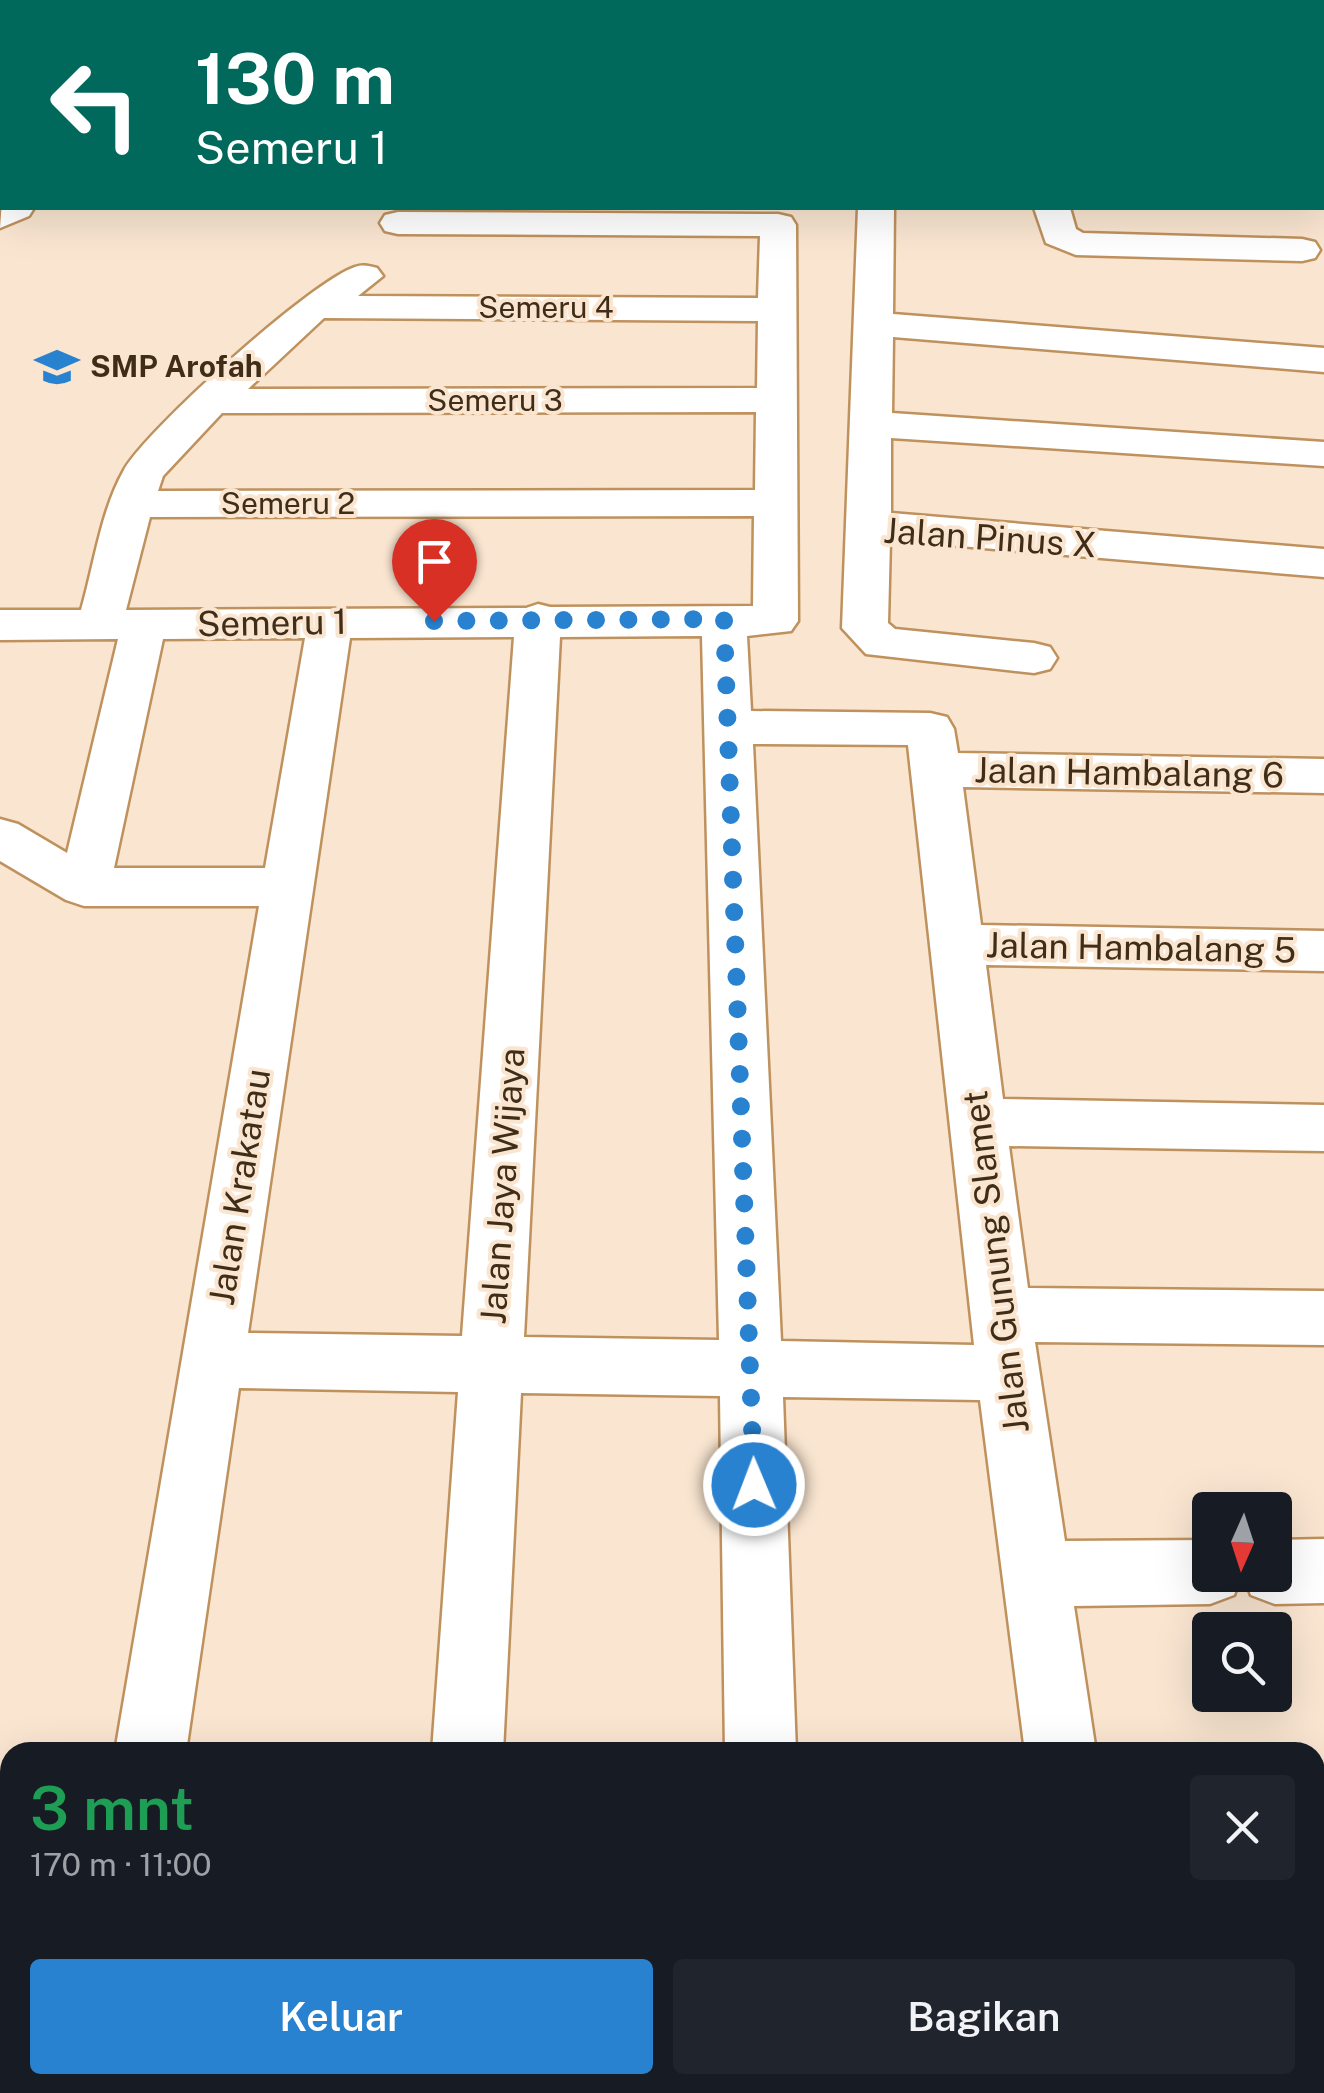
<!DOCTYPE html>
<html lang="id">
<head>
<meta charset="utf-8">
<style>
	body { margin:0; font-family:"Public Sans",sans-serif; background:#20242c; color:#f1f3f6; height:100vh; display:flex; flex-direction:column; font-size:38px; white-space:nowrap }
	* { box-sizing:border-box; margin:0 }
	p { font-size:32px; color:#9ea1a6 }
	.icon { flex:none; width:55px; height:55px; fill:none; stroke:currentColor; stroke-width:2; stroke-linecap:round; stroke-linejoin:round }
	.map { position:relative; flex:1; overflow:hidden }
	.details { position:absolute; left:0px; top:1742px; width:1325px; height:352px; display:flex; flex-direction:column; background:#171b24; border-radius:30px 30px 0 0; box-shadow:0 10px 40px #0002 }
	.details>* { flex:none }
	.guide { position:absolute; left:0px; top:0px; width:1325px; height:210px; box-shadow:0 10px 40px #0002; background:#00695c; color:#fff; overflow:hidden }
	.needle { width:65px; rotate:183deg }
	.fabs { position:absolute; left:1192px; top:1492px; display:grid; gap:20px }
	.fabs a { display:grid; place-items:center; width:100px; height:100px; border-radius:10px; background:#171b24; box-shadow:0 10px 40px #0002; font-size:50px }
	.pin { position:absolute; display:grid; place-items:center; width:85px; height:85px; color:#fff; margin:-102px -42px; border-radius:50% 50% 50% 0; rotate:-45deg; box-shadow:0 0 10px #0007 }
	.pin .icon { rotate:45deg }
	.me { position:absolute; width:110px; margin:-55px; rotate:359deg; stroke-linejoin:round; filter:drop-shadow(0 0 8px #0008) }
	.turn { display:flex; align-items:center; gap:35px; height:210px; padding:0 30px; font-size:45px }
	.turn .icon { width:130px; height:130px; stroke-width:2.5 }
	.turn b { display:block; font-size:70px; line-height:85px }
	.round { display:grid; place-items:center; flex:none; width:105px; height:105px; border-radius:10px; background:#20242c }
	.overview { display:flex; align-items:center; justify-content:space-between; height:170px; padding:0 30px }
	h1 { font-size:60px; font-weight:600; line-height:75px; color:#1e9e55 }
	.cta { display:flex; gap:20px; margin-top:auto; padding:20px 30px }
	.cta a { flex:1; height:115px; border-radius:10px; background:#2882d0; color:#fff; font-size:40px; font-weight:600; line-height:115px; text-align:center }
	.cta a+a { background:#20242c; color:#f1f3f6 }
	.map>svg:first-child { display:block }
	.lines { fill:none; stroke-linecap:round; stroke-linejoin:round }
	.stream { fill:#46857a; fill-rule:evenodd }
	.minor-casing { stroke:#bf915d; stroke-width:5 }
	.minor { fill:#fff; fill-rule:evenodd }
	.shaded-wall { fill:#ac8c7b }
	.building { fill:#f6c8b0; stroke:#ac8c7b; stroke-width:2.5 }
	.route { stroke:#2882d0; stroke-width:18; stroke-dasharray:0 32.4 }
	.labels { text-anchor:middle; stroke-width:8; stroke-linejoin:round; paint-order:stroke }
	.far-street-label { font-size:30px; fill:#402d18; stroke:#f9e5d0 }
	.far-poi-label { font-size:30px; font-weight:bold; fill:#402d18; stroke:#f9e5d0; text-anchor:start }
	.street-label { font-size:35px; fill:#402d18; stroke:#f9e5d0 }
</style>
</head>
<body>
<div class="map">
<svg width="1324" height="2093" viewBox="0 0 1324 2093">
	<rect width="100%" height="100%" fill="#f9e5d0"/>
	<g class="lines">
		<rect class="stream" x="1322" y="92" width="2" height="6"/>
		<g class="minor-casing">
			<g id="minor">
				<rect x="1322" y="110" width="2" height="21"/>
				<polygon points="2,201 2,208 34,208 29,216 0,228"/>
				<polygon points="858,208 894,208 893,314 1324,348 1324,372 893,337 892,413 1324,442 1324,466 891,438 891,513 1324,549 1324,577 890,540 888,623 895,629 1034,643 1050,647 1057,658 1050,669 1034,673 866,654 842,628"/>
				<polygon points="1034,208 1070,208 1076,229 1083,233 1302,239 1315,242 1320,250 1315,258 1302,261 1076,255 1046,243"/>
				<path d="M398 212 778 214 791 217 796 225 798 621 791 631 747 636 751 711 930 713 947 717 954 729 958 753 1324 759V793L963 787 981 925 1324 931V971L986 965 1003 1099 1324 1105V1151L1009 1146 1028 1288 1324 1291V1345L1035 1342 1065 1541 1210 1540V1575H1242L1234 1595 1210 1604 1074 1606 1096 1752H1025L980 1400 783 1397 796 1752H725L720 1396 521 1393 503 1752H432L458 1392 239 1388 186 1752H115L259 906H84L66 900 0 861V819L18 824 67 853 118 639 0 640V610H81C94 565 101 510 124 470 147 429 312 281 355 267 363 264 369 266 377 268L383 276 358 296 758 298 760 236 398 234 385 231 380 223 385 215ZM324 318 758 321 757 388 248 389ZM756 412 755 490 158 491 163 476 222 413ZM754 516 753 606 550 607 538 604 526 608 126 610 150 517ZM702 636 719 1340 524 1337 560 637ZM514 637 462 1336 248 1333 350 638ZM305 638 265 868H114L163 639ZM753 744 908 745 974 1345 781 1341Z"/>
				<polygon points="1324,1539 1324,1603 1275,1604 1251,1595 1243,1575 1275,1575 1275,1540"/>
				<rect x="1315" y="1836" width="9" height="74"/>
				<polygon points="57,2085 135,2085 134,2093 56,2093"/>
				<polygon points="406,2085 484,2085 483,2093 405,2093"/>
				<rect x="728" y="2085" width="78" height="8"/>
				<polygon points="1070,2085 1148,2085 1149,2093 1071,2093"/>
			</g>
		</g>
		<use href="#minor" class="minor"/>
	</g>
	<g class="shaded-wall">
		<polygon points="53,0 80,0 77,2 49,2"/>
		<polygon points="2,35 2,55 0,57 0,37"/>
		<polygon points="2,90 2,110 0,112 0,92"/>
	</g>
	<g class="building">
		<polygon points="0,0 53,0 49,2 2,2 2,35 0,37"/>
		<polygon points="0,51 2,51 2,90 0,92"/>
	</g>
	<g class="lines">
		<polyline class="route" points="434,621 724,619 754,1485"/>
	</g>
	<defs>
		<g id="school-bare" transform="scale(3.45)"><path d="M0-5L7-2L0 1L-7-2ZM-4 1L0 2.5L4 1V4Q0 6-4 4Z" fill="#2882d0" stroke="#f9e5d0" stroke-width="2.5" paint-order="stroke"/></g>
	</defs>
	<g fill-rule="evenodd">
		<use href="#school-bare" x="57" y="367"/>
	</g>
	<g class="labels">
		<g class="far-street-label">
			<text x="546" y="318">Semeru 4</text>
			<text x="495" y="411">Semeru 3</text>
			<text x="288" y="514">Semeru 2</text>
		</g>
		<g class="far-poi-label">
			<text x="90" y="377">SMP Arofah</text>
		</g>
		<g class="street-label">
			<text transform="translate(990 538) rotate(4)" y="12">Jalan Pinus X</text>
			<text transform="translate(272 623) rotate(-1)" y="12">Semeru 1</text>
			<text transform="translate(1129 773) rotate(1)" y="12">Jalan Hambalang 6</text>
			<text transform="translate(1141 948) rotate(1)" y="12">Jalan Hambalang 5</text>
			<text transform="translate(503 1186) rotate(-86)" y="12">Jalan Jaya Wijaya</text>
			<text transform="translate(240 1187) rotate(-81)" y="12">Jalan Krakatau</text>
			<text transform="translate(996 1262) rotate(-97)" y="12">Jalan Gunung Slamet</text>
		</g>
	</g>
</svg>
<div class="fabs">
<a><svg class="needle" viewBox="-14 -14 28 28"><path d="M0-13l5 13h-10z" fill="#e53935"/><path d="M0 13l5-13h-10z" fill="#9ea1a6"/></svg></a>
<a><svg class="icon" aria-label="search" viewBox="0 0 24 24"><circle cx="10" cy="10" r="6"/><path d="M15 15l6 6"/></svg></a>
</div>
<div class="pin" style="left:434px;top:621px;background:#d93025"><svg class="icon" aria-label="arrive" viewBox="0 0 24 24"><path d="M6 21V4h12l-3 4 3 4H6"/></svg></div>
<svg class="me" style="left:754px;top:1485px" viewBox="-20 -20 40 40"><circle r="17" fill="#2882d0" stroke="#fff" stroke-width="3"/><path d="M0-11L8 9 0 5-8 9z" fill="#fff"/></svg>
<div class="guide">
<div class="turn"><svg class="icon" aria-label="left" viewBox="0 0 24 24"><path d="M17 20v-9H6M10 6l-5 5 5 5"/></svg><div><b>130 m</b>Semeru 1</div></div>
</div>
<section class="details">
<div class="overview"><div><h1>3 mnt</h1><p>170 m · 11:00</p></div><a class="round"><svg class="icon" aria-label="close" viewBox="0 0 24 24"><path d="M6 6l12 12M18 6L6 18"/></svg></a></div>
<div class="cta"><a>Keluar</a><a>Bagikan</a></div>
</section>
</div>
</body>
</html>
